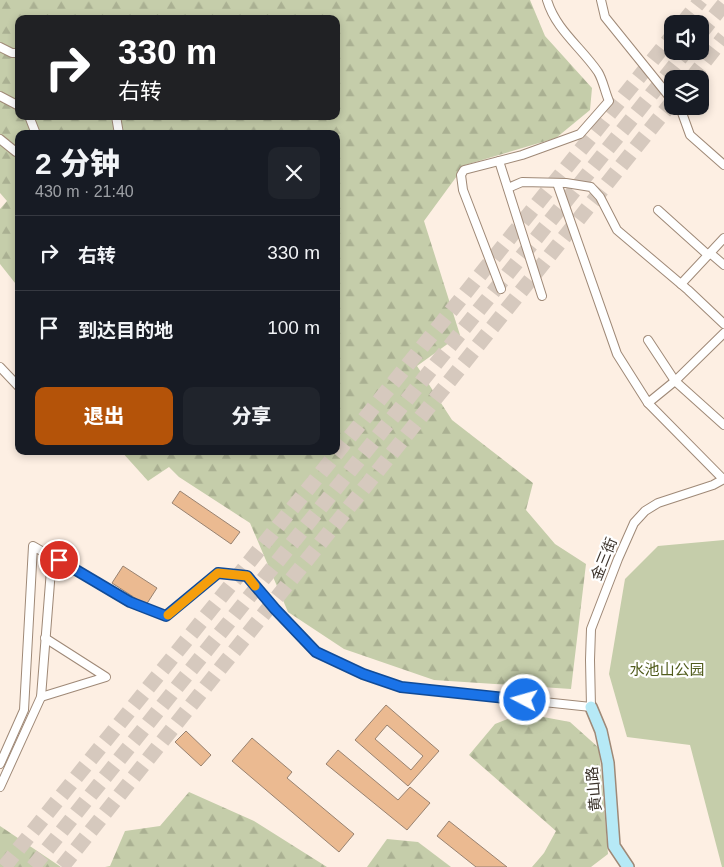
<!DOCTYPE html>
<html lang="zh">
<head>
<meta charset="utf-8">
<style>
	body { margin:0; font-family:Helvetica,"Noto Sans SC",sans-serif; background:#20242c; color:#f1f3f6; height:100vh; display:flex; flex-direction:column; font-size:19px; white-space:nowrap }
	* { box-sizing:border-box; margin:0 }
	p { font-size:16px; color:#9ea1a6 }
	.icon { flex:none; width:28px; height:28px; fill:none; stroke:currentColor; stroke-width:2; stroke-linecap:round; stroke-linejoin:round }
	.map { position:relative; flex:1; overflow:hidden }
	.details { position:absolute; left:15px; top:130px; width:325px; height:325px; display:flex; flex-direction:column; background:#171b24; border-radius:10px; box-shadow:0 2px 8px #0003 }
	.details>* { flex:none }
	.banner { position:absolute; left:15px; top:15px; width:325px; height:105px; border-radius:10px; box-shadow:0 2px 8px #0003; background:#202124; color:#fff; overflow:hidden }
	.controls { position:absolute; left:664px; top:15px; display:grid; gap:10px }
	.controls a { display:grid; place-items:center; width:45px; height:45px; border-radius:10px; background:#171b24; box-shadow:0 2px 8px #0003; font-size:25px }
	.pin { position:absolute; display:grid; place-items:center; width:42px; height:42px; color:#fff; margin:-21px; border:2px solid #fff; border-radius:50%; box-shadow:0 1px 5px #0007 }
	.me { position:absolute; width:55px; margin:-28px; rotate:276deg; stroke-linejoin:round; filter:drop-shadow(0 0 4px #0008) }
	.turn { display:flex; align-items:center; gap:18px; height:105px; padding:0 20px; font-size:22px }
	.turn .icon { width:65px; height:65px; stroke-width:2.5 }
	.turn b { display:block; font-size:35px; line-height:42px }
	.round { display:grid; place-items:center; flex:none; width:52px; height:52px; border-radius:10px; background:#20242c }
	.summary { display:flex; align-items:center; justify-content:space-between; height:85px; padding:0 20px }
	h1 { font-size:30px; font-weight:800; line-height:38px }
	.cta { display:flex; gap:10px; margin-top:auto; padding:10px 20px }
	.cta a { flex:1; height:58px; border-radius:10px; background:#b45309; color:#fff; font-size:20px; font-weight:800; line-height:58px; text-align:center }
	.cta a+a { background:#20242c; color:#f1f3f6 }
	ul { padding:0; list-style:none }
	li { display:flex; align-items:center; gap:15px; height:75px; padding:0 20px; border-top:1px solid #363941 }
	li div { flex:1 }
	li b { display:block; font-size:19px }
	li em { font-style:normal }
	.map>svg:first-child { display:block }
	.forest { fill:url(#forest-firs); fill-rule:evenodd }
	.park { fill:#c5cdaa }
	.building { fill:#ebba91; stroke:#988270; fill-rule:evenodd }
	.lines { fill:none; stroke-linecap:round; stroke-linejoin:round }
	.highway-tunnel { stroke:#d6c9be; stroke-width:15; stroke-dasharray:15 8; stroke-linecap:butt }
	.street-casing { stroke:#9f8977; stroke-width:10 }
	.secondary-casing { stroke:#9f8977; stroke-width:14 }
	.street { stroke:#fff; stroke-width:8 }
	.secondary { stroke:#b6e9f6; stroke-width:11 }
	.route-casing { stroke:#114b97; stroke-width:12 }
	.route { stroke:#1a73e8; stroke-width:9 }
	.slow { stroke:#f59e0b; stroke-width:9 }
	.labels { text-anchor:middle; stroke-width:4.5; stroke-linejoin:round; paint-order:stroke }
	.street-label { font-size:15px; fill:#3b322a; stroke:#fff }
	.park-label { font-size:15px; fill:#515c1d; stroke:#fff }
</style>
</head>
<body>
<div class="map">
<svg width="724" height="867" viewBox="0 0 724 867">
	<defs>
		<pattern id="forest-firs" width="22" height="20" patternUnits="userSpaceOnUse" patternTransform="scale(1.25)"><rect width="22" height="20" fill="#c5cdaa"/><path d="M5 1l3.5 6h-7zM16 11l3.5 6h-7z" fill="#aab092"/></pattern>
	</defs>
	<rect width="100%" height="100%" fill="#fdefe3"/>
	<g class="forest">
		<path d="M0 0H530L545 36 592 88 590 110 556 138 465 165 424 221 460 335 417 366 452 420 533 483 526 510 555 544 586 564 571 689 434 680 344 649 288 612 250 523 179 477 169 467 148 481 121 451H336V134H19V288L0 264V209L7 201 0 193ZM19 19H336V116H19Z"/>
		<polygon points="522,713 570,722 599,748 608,854 591,867 532,867 544,853 556,831 469,755 495,724"/>
		<polygon points="189,792 254,821 327,867 105,867 110,866 125,831 160,826"/>
		<polygon points="0,826 61,867 0,867"/>
		<polygon points="387,839 418,842 451,867 367,867"/>
	</g>
	<polygon class="park" points="724,540 724,867 722,867 690,745 627,737 609,674 625,579 658,546"/>
	<g class="building">
		<polygon points="180,491 240,532 231,544 172,503"/>
		<polygon points="123,566 157,588 146,605 112,583"/>
		<path d="M386 705 439 751 408 786 355 740ZM387 725 423 756 411 770 375 739Z"/>
		<polygon points="186,731 211,755 201,766 175,742"/>
		<polygon points="252,738 292,772 287,778 354,834 339,852 232,761"/>
		<polygon points="338,750 398,800 410,787 430,803 407,830 326,764"/>
		<polygon points="449,821 507,867 476,867 437,836"/>
	</g>
	<g class="lines">
		<g class="highway-tunnel">
			<polyline points="682,24 701,0"/>
			<polyline points="700,34 724,4"/>
			<polyline points="691,79 724,37"/>
			<polyline points="4,867 672,36"/>
			<polyline points="33,867 686,51"/>
			<polyline points="62,867 672,102"/>
		</g>
		<g class="street-casing">
			<g id="street">
				<polyline points="601,0 605,17 672,100"/>
				<polyline points="0,47 12,53 19,53"/>
				<polyline points="0,96 19,106"/>
				<polyline points="678,106 681,110 690,135 724,165"/>
				<polyline points="29,116 36,134"/>
				<polyline points="116,116 119,134"/>
				<polyline points="0,139 16,152 19,152"/>
				<polyline points="499,161 542,296"/>
				<polyline points="557,183 617,354 648,403 723,479"/>
				<polyline points="508,188 522,182 566,183 591,187 600,197 617,230 688,290 724,324"/>
				<polyline points="658,210 708,255"/>
				<polyline points="710,253 724,265"/>
				<polyline points="681,284 724,238"/>
				<path d="M501 289 463 190 461 175 464 170 522 155 580 134 609 101C605 92 603 80 598 72 581 47 556 30 547 0"/>
				<polyline points="648,340 675,381 724,425"/>
				<polyline points="0,367 19,387"/>
				<polyline points="648,403 675,381 724,333"/>
				<polyline points="41,697 106,677 45,638"/>
				<polyline points="0,764 24,710 33,546 52,557"/>
				<polyline points="0,787 41,697 52,557 59,560 129,602 166,616 218,573 247,576 275,609 316,652 363,674 401,687 591,707 590,660 591,629 618,559 634,523 645,511 658,503 713,485 724,479"/>
			</g>
		</g>
		<g class="secondary-casing">
			<polyline id="secondary" points="591,707 601,731 608,763 614,846 628,867"/>
		</g>
		<use href="#street" class="street"/>
		<use href="#secondary" class="secondary"/>
	</g>
	<g class="lines">
		<g class="route-casing">
			<polyline id="route" points="59,560 130,602 166,616 218,573 247,576 275,609 316,652 363,674 401,687 525,700"/>
		</g>
		<use href="#route" class="route"/>
		<polyline class="slow" points="168,615 218,573 247,576 255,586"/>
	</g>
	<g class="labels">
		<g class="street-label">
			<text transform="translate(604 559) rotate(-68)" y="5">金三街</text>
			<text transform="translate(594 789) rotate(-95)" y="5">黄山路</text>
		</g>
		<g class="park-label">
			<text x="667" y="675">水池山公园</text>
		</g>
	</g>
</svg>
<div class="controls">
<a><svg class="icon" aria-label="sound" viewBox="0 0 24 24"><path d="M4 9h4l5-4v14l-5-4H4zM17 9q2 3 0 6"/></svg></a>
<a><svg class="icon" aria-label="layers" viewBox="0 0 24 24"><path d="M12 4l9 5-9 5-9-5zM3 14l9 5 9-5"/></svg></a>
</div>
<div class="pin" style="left:59px;top:560px;background:#d93025"><svg class="icon" aria-label="arrive" viewBox="0 0 24 24"><path d="M6 21V4h12l-3 4 3 4H6"/></svg></div>
<svg class="me" style="left:525px;top:700px" viewBox="-20 -20 40 40"><circle r="17" fill="#1a73e8" stroke="#fff" stroke-width="3"/><path d="M0-11L8 9 0 5-8 9z" fill="#fff"/></svg>
<div class="banner">
<div class="turn"><svg class="icon" aria-label="right" viewBox="0 0 24 24"><path d="M7 20v-9h11M14 6l5 5-5 5"/></svg><div><b>330 m</b>右转</div></div>
</div>
<section class="details">
<div class="summary"><div><h1>2 分钟</h1><p>430 m · 21:40</p></div><a class="round"><svg class="icon" aria-label="close" viewBox="0 0 24 24"><path d="M6 6l12 12M18 6L6 18"/></svg></a></div>
<ul>
<li><svg class="icon" aria-label="right" viewBox="0 0 24 24"><path d="M7 20v-9h11M14 6l5 5-5 5"/></svg><div><b>右转</b></div><em>330 m</em></li>
<li><svg class="icon" aria-label="arrive" viewBox="0 0 24 24"><path d="M6 21V4h12l-3 4 3 4H6"/></svg><div><b>到达目的地</b></div><em>100 m</em></li>
</ul>
<div class="cta"><a>退出</a><a>分享</a></div>
</section>
</div>
</body>
</html>
